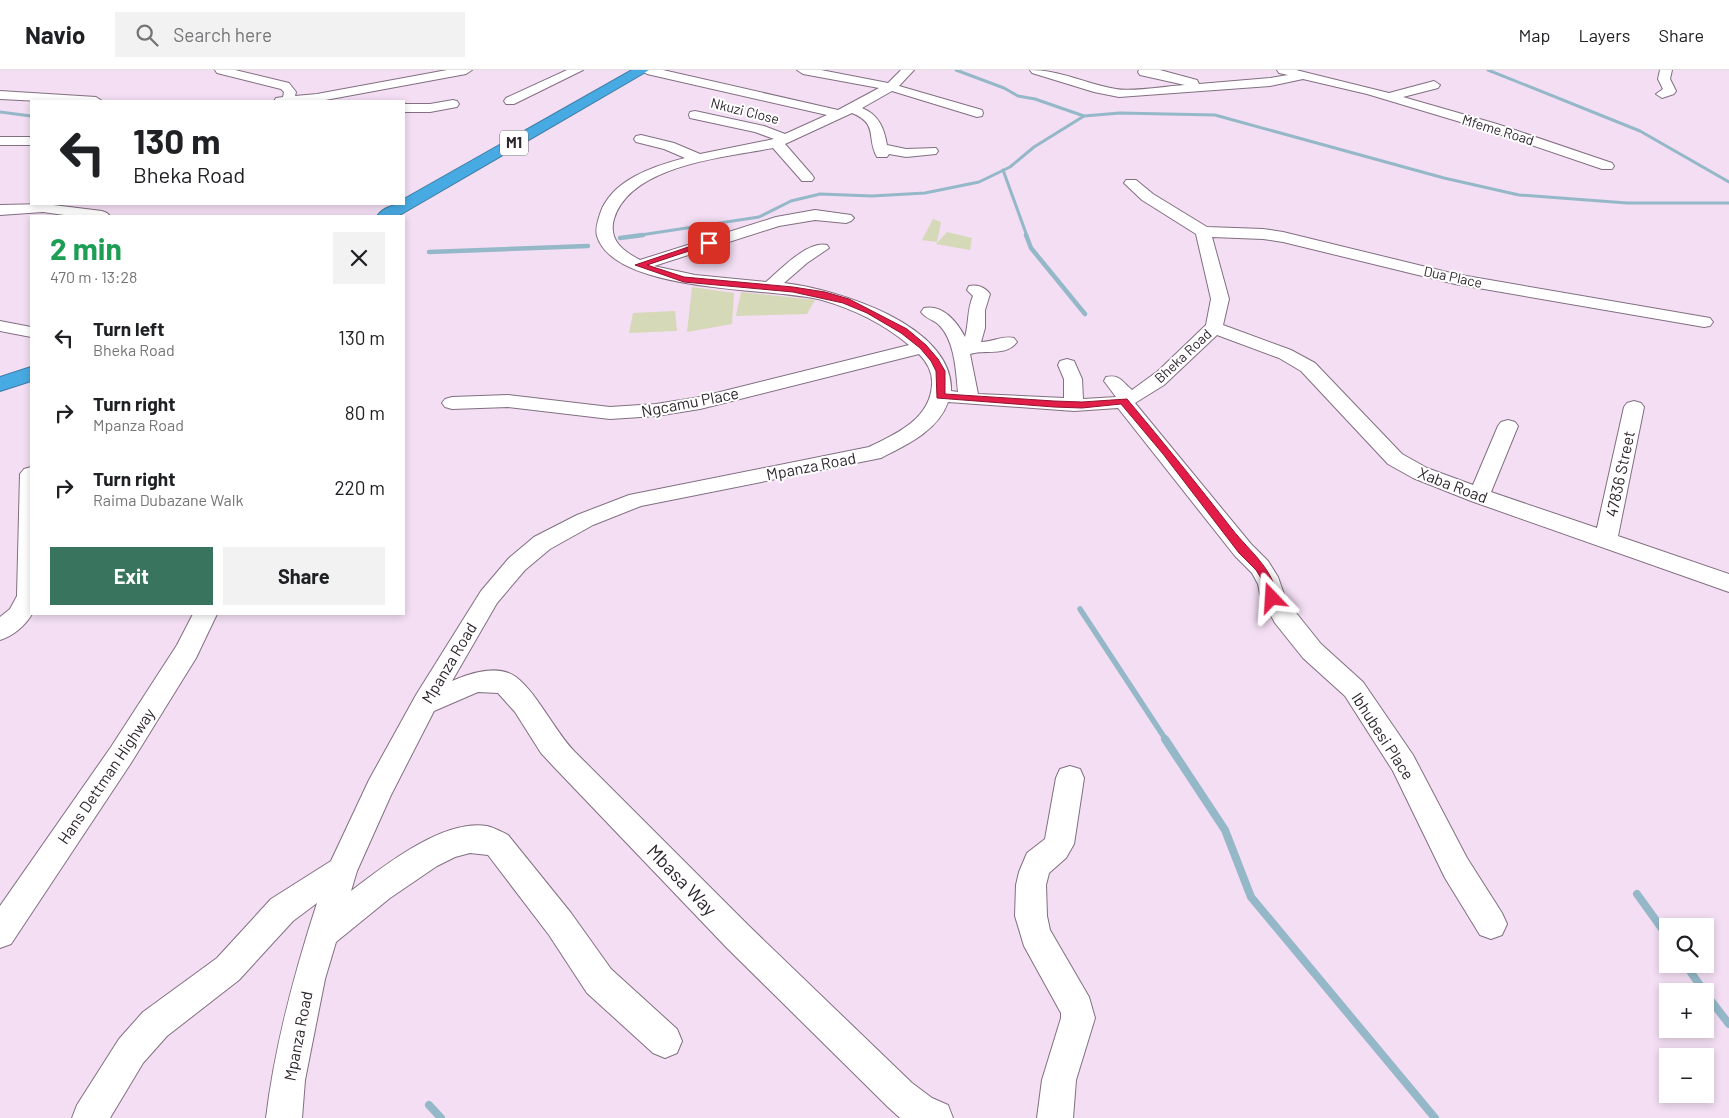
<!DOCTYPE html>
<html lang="en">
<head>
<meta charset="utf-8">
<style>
	body { margin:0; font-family:Barlow,sans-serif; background:#f2f2f2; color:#202124; height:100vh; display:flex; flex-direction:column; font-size:19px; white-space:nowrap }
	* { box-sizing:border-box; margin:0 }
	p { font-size:16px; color:#757577 }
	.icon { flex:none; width:28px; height:28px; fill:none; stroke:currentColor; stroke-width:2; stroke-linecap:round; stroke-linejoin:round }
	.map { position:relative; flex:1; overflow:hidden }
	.side { position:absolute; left:30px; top:145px; width:375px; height:400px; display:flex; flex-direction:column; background:#fff; border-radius:0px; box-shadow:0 2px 8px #0003 }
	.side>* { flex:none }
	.guide { position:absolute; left:30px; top:30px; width:375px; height:105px; border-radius:0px; box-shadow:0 2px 8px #0003; background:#fff; color:#202124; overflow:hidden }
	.tools { position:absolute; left:1659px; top:848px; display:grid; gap:10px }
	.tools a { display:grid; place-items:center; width:55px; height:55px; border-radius:0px; background:#fff; box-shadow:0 2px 8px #0003; font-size:25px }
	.pin { position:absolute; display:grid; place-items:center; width:42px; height:42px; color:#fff; margin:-21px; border-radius:10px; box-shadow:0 2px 8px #0006 }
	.me { position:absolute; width:55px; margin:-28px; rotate:340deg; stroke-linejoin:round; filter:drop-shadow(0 0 4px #0008) }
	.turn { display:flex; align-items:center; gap:18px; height:105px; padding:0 20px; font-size:22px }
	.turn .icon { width:65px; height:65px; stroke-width:2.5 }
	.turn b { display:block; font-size:35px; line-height:42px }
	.round { display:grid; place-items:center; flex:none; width:52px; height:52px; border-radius:0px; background:#f2f2f2 }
	.summary { display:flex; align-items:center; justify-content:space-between; height:85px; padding:0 20px }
	h1 { font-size:30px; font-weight:700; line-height:38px; color:#1e9e55 }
	.button { display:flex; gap:10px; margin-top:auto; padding:10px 20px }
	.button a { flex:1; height:58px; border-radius:0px; background:#39745e; color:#fff; font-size:20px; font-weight:700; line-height:58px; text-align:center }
	.button a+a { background:#f2f2f2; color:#202124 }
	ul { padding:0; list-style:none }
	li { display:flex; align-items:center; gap:15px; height:75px; padding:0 20px }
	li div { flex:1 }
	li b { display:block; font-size:19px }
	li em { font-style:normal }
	header { display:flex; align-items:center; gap:30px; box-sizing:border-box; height:70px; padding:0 25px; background:#fff; border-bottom:1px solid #e0e0e0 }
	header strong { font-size:24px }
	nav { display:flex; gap:28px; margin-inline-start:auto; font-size:18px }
	.search { width:350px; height:45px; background:#f2f2f2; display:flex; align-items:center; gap:12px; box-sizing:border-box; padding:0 18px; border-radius:0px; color:#757577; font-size:19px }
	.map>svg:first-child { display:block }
	.green { fill:#d5d9b8 }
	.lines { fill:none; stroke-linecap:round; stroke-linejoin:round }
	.stream-far3 { stroke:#95b8c9; stroke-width:3 }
	.stream-far2 { stroke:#95b8c9; stroke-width:4.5 }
	.stream-far1 { stroke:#95b8c9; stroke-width:5.5 }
	.stream { stroke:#95b8c9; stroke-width:8 }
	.minor-casing { stroke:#826f81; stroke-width:2 }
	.highway-casing { stroke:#3f7ca3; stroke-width:2 }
	.minor { fill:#fff; fill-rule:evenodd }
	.highway { fill:#48aae2; fill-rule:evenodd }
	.route { fill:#e11d48; stroke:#92132f }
	.labels { text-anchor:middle; stroke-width:4; stroke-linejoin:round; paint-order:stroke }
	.far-street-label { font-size:14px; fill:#2e262d; stroke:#fff }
	.shield { fill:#fff; stroke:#6d676c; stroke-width:1 }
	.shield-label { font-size:15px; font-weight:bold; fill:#2e262d }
	.street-label { font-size:16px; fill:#2e262d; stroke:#fff }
	.near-street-label { font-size:19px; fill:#2e262d; stroke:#fff }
</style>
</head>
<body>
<header>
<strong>Navio</strong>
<div class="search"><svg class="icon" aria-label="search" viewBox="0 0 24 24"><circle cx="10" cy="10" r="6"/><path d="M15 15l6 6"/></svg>Search here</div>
<nav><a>Map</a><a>Layers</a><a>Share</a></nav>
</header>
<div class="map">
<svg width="1729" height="1048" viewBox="0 0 1729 1048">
	<rect width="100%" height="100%" fill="#f3def3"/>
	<g class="green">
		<polygon points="933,149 941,152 937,172 922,170"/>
		<polygon points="947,162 972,168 970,180 936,174"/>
		<polygon points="692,217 734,223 732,254 687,262"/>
		<polygon points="741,222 815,230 807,244 736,246"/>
		<polygon points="675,241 677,261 629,263 633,243"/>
	</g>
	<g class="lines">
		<g class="stream-far3">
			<polyline points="956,0 1004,18 1018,26 1035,29 1084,46"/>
			<polyline points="1488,0 1640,61 1729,112"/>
			<polyline points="0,42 31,46"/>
			<polyline points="1003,100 1027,166"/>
			<polyline points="634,166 759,147 791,131 820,124 872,126 925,123 979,112 1010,97 1034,77 1084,46 1120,43 1215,45 1444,108 1519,125 1627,133 1729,133"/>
		</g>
		<g class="stream-far2">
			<polyline points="1026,165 1031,178 1085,244"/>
			<polyline points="620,168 643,165"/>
			<polyline points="429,182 588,176"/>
		</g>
		<polyline class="stream-far1" points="1080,539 1166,670"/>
		<g class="stream">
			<polyline points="1165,669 1225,760 1251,827 1435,1048"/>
			<polyline points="1637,824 1668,867"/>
			<polyline points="1685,894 1704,921"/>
			<polyline points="1705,923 1729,954"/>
			<polyline points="429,1035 441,1048"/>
		</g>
		<g class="minor-casing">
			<g id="minor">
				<polygon points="215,0 235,0 289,13 296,22 295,26 317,24 447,0 472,0 466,4 320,31 274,31 276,28 283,27 284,22 281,19 217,3"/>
				<polygon points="567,0 583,0 514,34 506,34 504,31 506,28"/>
				<path d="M641 0H663L838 40 879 18 803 4 797 0H821L888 13 901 0H914L899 16 982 40 983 43 982 46 977 47 892 21 862 38C879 45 884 58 887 75L906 79 936 78 938 81 936 84 906 87 889 84 887 87H877C866 68 879 54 852 43L785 74 812 105 814 108 812 111H802L773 78C726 87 630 95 614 149 608 170 623 181 640 190L776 147 815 140 851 145 854 148 851 151 846 153 815 150 779 156 654 196 695 205 766 212C780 200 808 170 827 175L829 178 807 193 784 213C836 219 954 255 951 321L958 322C956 302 955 272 940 256 935 250 926 249 921 242L924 238C943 234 957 252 965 267 969 253 967 240 973 226L967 220 969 216C977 214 985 217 990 224L985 240V258L981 272C993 272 1003 265 1014 268L1017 272C1006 287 985 279 970 284L978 324 1064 328V309L1058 295 1060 291 1067 289 1074 291 1082 309 1083 329 1116 327 1104 311 1106 307C1120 304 1122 312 1132 320L1158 301 1206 255 1211 229 1196 164 1142 130 1124 113 1126 110H1136L1153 124 1207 157 1263 159 1283 162 1455 204 1710 248 1713 252 1710 256 1704 257 1455 214 1283 172 1263 169 1212 167 1229 229 1223 255 1291 280 1315 293 1402 384 1427 398 1473 415 1498 356 1501 352 1508 350 1515 352 1518 356 1491 422 1597 458 1624 337 1627 333 1634 331 1641 333 1644 337 1618 466 1729 504V522L1471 431 1413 408 1388 394 1301 301 1279 288 1217 265 1164 315 1135 333 1251 474 1268 491 1278 507 1285 527 1293 539 1321 574 1363 612 1413 685 1467 788 1502 843 1507 854 1502 865 1491 869 1480 865 1445 808 1393 701 1345 626 1303 588 1275 553 1261 528 1258 514 1252 503 1235 486 1118 338 1074 341 948 332C938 361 906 375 881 388L641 436 593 455 550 479 525 500 497 533 452 611C470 603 498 594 516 607 537 623 554 660 574 681L749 856 912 1013 932 1028 948 1035 953 1048H900L888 1037 727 878 554 697 541 683 515 642 498 623 478 622 434 641 391 725 357 801 351 821C385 795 443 749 487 756 495 758 502 762 508 765L571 843 611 899 677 959 682 971 677 983 665 988 653 983 587 923 549 865 488 785 470 783 455 787 437 796 390 828 336 872 325 909 305 1010 302 1048H266C275 974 294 904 317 833L293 851 239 910 167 966 143 993 110 1048H72L77 1035 119 969 143 942 217 888 271 829 331 791 369 710 416 625 481 521 509 488 534 467 577 445 629 425 869 377C896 364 930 349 932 315 933 303 927 292 919 284L700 339 656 346 610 349 508 337 452 339 445 337 442 333 445 329 452 327 508 325 610 337 656 334 700 327 909 275C884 254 854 239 822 230 772 217 615 224 597 166 595 158 598 151 600 144 611 110 654 96 685 88L664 79 636 72 634 69 636 66 641 65 674 73 700 84 774 69 755 62 690 48 689 45 690 42 695 41 764 56 785 64 827 45 647 4Z"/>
				<path d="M1030 0C1060 0 1087 14 1116 19 1134 22 1166 16 1185 15L1140 5 1138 2 1139 0H1160L1197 10 1199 14 1270 8 1288 5 1279 3 1277 0H1296L1389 23 1434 11 1440 15 1438 18 1403 27 1497 54 1612 93 1614 96 1612 99H1602L1487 60 1367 24 1303 9 1270 16 1119 27 1094 22 1032 3Z"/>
				<polygon points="1660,0 1672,0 1670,9 1676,21 1674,24 1662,28 1656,24 1663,19 1658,9"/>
				<polygon points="0,21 96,27 102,31 40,31 0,29"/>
				<polygon points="453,30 457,31 459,34 457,37 430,42 404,42 404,34 430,34"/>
				<rect x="0" y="67" width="31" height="8"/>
				<polygon points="45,134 102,141 107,143 110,146 71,146 43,142 0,145 0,135"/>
				<polygon points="0,251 31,257 31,267 0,261"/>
				<path d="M31 397 32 544C25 556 13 566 0 570V547L10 539 17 526 20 404 24 399Z"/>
				<polygon points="193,544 217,544 196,588 131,693 11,874 0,878 0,836 111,677 177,575"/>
				<polygon points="1070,696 1080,699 1084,708 1074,774 1066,788 1049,803 1046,815 1047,846 1050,860 1089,927 1095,948 1076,1010 1073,1048 1037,1048 1042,1010 1061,948 1061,943 1024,876 1015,846 1016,815 1019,802 1027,783 1045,769 1056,708 1060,699"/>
			</g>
		</g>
		<g class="highway-casing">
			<g id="highway">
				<path d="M632 0H649L398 146H377C383 138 394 134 404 134V129Z"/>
				<polygon points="31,297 31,311 0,321 0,307"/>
			</g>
		</g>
		<use href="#minor" class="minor"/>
		<use href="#highway" class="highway"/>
	</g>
	<path class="route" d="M706 171 713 173 647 195 684 207 793 217 825 222 849 229 907 259 926 275 938 289 945 301V324L1054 331 1082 332 1127 329C1163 372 1198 415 1232 459 1251 483 1272 497 1278 528L1277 531H1268L1264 513 1256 500 1239 483 1163 384 1121 334 1082 338 1054 337 937 328 936 301 931 291 920 278 901 263 867 243 843 233 793 222 684 212 635 195Z"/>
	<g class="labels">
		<g class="far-street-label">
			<text transform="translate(745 41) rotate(14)" y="5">Nkuzi Close</text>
			<text transform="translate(1498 60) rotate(17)" y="5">Mfeme Road</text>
			<text transform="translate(1453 207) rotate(12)" y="5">Dua Place</text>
			<text transform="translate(1183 286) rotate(-43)" y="5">Bheka Road</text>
		</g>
		<rect class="shield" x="500" y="60.5" width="28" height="25" rx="4"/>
		<g class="shield-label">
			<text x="514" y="78">M1</text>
		</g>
		<g class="street-label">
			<text transform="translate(690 332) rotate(-11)" y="6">Ngcamu Place</text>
			<text transform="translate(811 396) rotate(-11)" y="6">Mpanza Road</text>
			<text transform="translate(1620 404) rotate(-78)" y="6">47836 Street</text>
			<text transform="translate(1453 415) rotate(21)" y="6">Xaba Road</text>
			<text transform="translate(449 593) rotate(-59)" y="6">Mpanza Road</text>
			<text transform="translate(1383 666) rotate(57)" y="6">Ibhubesi Place</text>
			<text transform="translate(106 706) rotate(-56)" y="6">Hans Dettman Highway</text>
			<text transform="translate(298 966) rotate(-79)" y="6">Mpanza Road</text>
		</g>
		<g class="near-street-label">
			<text transform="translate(682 810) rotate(46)" y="7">Mbasa Way</text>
		</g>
	</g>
</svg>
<div class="tools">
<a><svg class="icon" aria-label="search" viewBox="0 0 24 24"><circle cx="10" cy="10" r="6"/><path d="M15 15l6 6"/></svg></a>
<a>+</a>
<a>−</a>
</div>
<div class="pin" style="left:709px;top:173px;background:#d93025"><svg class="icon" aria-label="arrive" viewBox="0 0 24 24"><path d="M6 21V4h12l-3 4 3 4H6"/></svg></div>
<svg class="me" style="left:1272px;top:528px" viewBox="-20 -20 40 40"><path d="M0-17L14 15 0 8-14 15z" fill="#e11d48" stroke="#fff" stroke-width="4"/></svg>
<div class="guide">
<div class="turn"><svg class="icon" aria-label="left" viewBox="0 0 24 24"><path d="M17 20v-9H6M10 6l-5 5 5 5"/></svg><div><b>130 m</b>Bheka Road</div></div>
</div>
<section class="side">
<div class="summary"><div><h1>2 min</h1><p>470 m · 13:28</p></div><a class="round"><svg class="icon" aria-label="close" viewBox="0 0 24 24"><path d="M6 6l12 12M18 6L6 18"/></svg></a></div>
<ul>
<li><svg class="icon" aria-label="left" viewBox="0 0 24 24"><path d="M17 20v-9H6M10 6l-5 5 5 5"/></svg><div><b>Turn left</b><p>Bheka Road</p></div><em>130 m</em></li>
<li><svg class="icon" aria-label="right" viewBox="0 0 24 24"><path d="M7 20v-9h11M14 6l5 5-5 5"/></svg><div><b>Turn right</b><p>Mpanza Road</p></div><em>80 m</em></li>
<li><svg class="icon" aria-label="right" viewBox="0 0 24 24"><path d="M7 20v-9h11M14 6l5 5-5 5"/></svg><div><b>Turn right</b><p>Raima Dubazane Walk</p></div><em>220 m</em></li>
</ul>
<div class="button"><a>Exit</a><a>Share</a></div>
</section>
</div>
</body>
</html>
